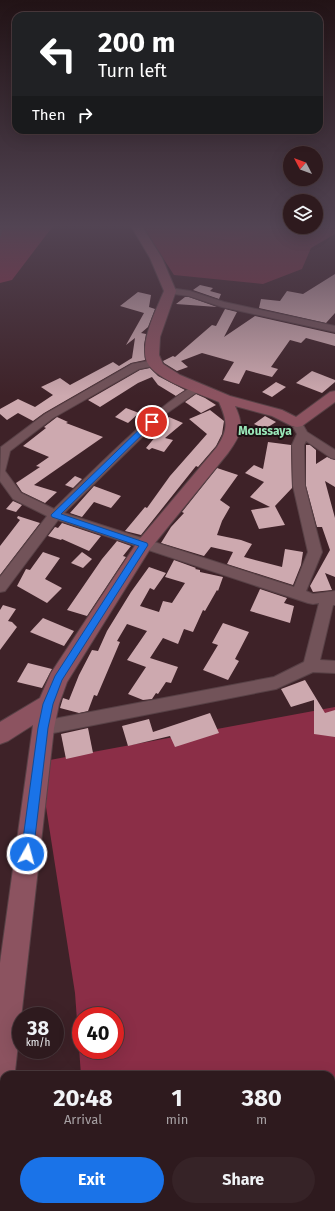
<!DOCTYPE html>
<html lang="en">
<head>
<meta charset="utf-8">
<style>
	body { margin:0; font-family:"Fira Sans",sans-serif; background:#362327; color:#f1f3f6; height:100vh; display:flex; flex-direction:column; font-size:15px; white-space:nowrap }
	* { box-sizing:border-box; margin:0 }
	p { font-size:13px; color:#a7a1a4 }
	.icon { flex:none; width:22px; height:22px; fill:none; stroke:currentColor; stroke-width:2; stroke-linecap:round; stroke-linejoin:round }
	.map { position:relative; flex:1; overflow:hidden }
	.panel { position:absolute; left:0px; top:1071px; width:335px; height:140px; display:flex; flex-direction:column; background:#2e1a1e; border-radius:12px 12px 0 0; box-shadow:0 4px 16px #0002,0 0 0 1px #49383c }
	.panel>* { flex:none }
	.hud { position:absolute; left:12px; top:12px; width:311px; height:122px; border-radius:12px; box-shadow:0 4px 16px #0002,0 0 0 1px #49383c; background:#202124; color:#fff; overflow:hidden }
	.needle { width:26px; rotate:311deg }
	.buttons { position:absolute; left:283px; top:146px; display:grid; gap:8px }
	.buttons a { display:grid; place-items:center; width:40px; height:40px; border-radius:50%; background:#2e1a1e; box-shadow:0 4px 16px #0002,0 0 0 1px #49383c; font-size:20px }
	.speed { position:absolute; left:12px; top:1007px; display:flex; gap:8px; font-size:20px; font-weight:700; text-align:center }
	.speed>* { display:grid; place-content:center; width:52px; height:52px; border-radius:50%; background:#2e1a1e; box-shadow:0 4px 16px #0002,0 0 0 1px #49383c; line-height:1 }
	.speed small { font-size:10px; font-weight:400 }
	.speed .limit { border:6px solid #d22; background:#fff; color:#111 }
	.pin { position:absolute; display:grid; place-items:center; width:34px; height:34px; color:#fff; margin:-17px; border:2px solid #fff; border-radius:50%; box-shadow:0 1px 4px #0007 }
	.me { position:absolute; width:44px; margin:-22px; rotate:7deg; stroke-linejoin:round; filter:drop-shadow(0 0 3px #0008) }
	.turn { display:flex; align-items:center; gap:14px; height:84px; padding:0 20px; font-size:18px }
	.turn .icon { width:52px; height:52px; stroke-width:2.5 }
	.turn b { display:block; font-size:28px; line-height:34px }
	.then { display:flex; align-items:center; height:38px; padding:0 20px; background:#0003; gap:8px; font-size:15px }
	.eta { display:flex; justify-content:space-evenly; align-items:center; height:68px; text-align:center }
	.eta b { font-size:24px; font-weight:700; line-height:28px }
	.primary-button { display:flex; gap:8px; margin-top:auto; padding:8px 20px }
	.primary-button a { flex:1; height:46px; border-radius:24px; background:#1a73e8; color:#fff; font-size:16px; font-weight:700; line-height:46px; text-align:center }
	.primary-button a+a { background:#362327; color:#f1f3f6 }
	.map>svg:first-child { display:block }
	.green { fill:#7e3043 }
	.forest { fill:#8b2e47; fill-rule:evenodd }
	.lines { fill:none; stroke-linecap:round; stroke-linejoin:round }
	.stream { stroke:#714954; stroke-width:2 }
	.building { fill:#cda9af }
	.street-casing { stroke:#584146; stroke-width:2 }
	.secondary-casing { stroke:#584146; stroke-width:2 }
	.street { fill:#725359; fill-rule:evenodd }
	.secondary { fill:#8c5360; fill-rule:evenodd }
	.route { fill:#1a73e8; stroke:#114b97 }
	.labels { text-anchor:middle; stroke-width:4; stroke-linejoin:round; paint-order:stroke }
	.far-district-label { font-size:12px; font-weight:bold; fill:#99e6b8; stroke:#1c1012 }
</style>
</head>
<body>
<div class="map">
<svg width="335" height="1211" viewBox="0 0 335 1211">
	<rect width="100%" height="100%" fill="#3e2228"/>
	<polygon class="green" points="142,226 335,226 335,234 311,248 302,269 263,284 174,275"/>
	<g class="forest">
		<polygon points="0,226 53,226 12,280 0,283"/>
		<polygon points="145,226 279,226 235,241"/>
		<path d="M335 707V1211H90V1207H331V1075H81L75 993 39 762ZM81 1016H115V1050H81Z"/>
	</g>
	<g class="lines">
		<polyline class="stream" points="0,236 2,226"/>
	</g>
	<g class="building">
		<polygon points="335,274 335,313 326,323 259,308 261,299 280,301 287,291 303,294"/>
		<polygon points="200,285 213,288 210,291 221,294 219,299 193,290"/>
		<polygon points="138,292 151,295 149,307 155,309 148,327 141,333 146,334 144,345 145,360 131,363 44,413 33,421 18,413 7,420 0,414 0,409 18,399 35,407 53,395 41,387 60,378 70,385 113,362 119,366 132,358 135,338 126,345 144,313 120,306"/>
		<polygon points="185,297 189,297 217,307 176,304"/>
		<polygon points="225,309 237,312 224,337 255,316 335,334 335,346 306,338 301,343 290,340 271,367 278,369 272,377 246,370 239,384 223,380 234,362 202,353 181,361 188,367 177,371 164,363 163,361 173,356 175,357 212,325 216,326"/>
		<polygon points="150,368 158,376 185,390 176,396 158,385 152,377 138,383 100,407 88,400 140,370"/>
		<polygon points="312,371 335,380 335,382 322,393 296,383"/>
		<polygon points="276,382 286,387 272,397 262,392"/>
		<polygon points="196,394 205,398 216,405 201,413 185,402"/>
		<polygon points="126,408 139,413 128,423 115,417"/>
		<polygon points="210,410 224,421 222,434 216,446 198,467 196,466 141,535 125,531 145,507 147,508 170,476 207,434 189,419"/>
		<polygon points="265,416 276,422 265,429 254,424"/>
		<polygon points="57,417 68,422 66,423 103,437 34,485 57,492 45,503 22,492 16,483 40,467 36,466 49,457 23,446 46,428 44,427"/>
		<polygon points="169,417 183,423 165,438 173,440 164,452 152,448 149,450 146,448 161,430 156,427"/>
		<polygon points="268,442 291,445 292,488 275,506 285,525 259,529 251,510 270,507 250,497 264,482 245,473 254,465 263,469"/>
		<polygon points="306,445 310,445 316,450 316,464 327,457 335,460 335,487 325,481 335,518 335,577 325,573 332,590 313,592 310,586 330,550 322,527 317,527 306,486"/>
		<polygon points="217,468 238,475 220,500 230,507 222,521 217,535 241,540 252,544 244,557 282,567 285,549 303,552 301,565 293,585 227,564 233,552 211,547 204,556 161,543 171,527 184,513 182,512"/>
		<polygon points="75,476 82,479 73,488 65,485"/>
		<polygon points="94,486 121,496 111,508 94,502 82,517 70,513"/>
		<polygon points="13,501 22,505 16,512 6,509"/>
		<polygon points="18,516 40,523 0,575 0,546 20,520 17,518"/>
		<polygon points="62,523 101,536 89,551 62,539 61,540 48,536 55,527 58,528"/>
		<polygon points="117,541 131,546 123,556 126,557 87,616 67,610 102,559"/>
		<polygon points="43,552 60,558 45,579 62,588 47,603 17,586 26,569 30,570"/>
		<polygon points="82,552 92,559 83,568 71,563"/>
		<polygon points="174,560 196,568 195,569 200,570 200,572 223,577 218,591 217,590 205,611 203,610 193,632 184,629 178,644 163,638 150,658 178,667 171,683 166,682 158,694 156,693 152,699 143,700 128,694 146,667 127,660 147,631 127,624 117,641 120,642 97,696 94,695 88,711 79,713 60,708 63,698 69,700 79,675 92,650 98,651 107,631 131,592 149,567 166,573 154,590 150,588 140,606 159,612 163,601 172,603 185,583 165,577"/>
		<polygon points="260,589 287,598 284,603 294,606 290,623 250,611"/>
		<polygon points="3,605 16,609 8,621 12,622 17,627 0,650 0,610"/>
		<polygon points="43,618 74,631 64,646 30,632"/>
		<polygon points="223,623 249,632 235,659 239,661 228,680 203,670 218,645 212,643"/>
		<polygon points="28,663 52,669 42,688 17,682"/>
		<polygon points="305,680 325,713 335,710 335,737 314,734 314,700 291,707 281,689"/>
		<polygon points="210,713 219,733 175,747 170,736 128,746 122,726 149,719 153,732"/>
		<polygon points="88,728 93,753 66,759 61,734"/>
	</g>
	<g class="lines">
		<g class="street-casing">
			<g id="street">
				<polygon points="170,288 190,291 224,302 335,326 335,332 222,307 189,296 167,293 166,291 167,289"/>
				<path d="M154 360 158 361 159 363 158 365 139 369 53 418 10 451 5 471 21 493 54 509C73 491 180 381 200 386L201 388 200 390 167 413 64 513 294 587 308 552 293 486 292 445 297 434 293 427 299 424 303 425 307 432 335 450V459L331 458 306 441 304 445 305 486 322 552 306 591 313 594 335 591V605H333L320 660 335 661V673L313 672 276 689 43 735 37 733 35 728 37 723 43 721 274 677 304 662 319 603 313 604 308 603 58 520 5 591 0 592V577L47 516 13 499 0 481 1 447 45 414 132 364Z"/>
			</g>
		</g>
		<g class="secondary-casing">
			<path id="secondary" d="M131 226H142L162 258 176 291 160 337 159 355 163 364 180 375 230 396 282 410 296 417 330 392 335 391V402L302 426 297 427 292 426 272 416 235 406C245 427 241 435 228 453L150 549 67 682 59 704 54 728 15 1071 13 1075H4V1084L0 1086V963L33 725 8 741 0 744V722L40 698 51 673 138 541 217 447C229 428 227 421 219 402 201 394 155 380 147 362 139 343 157 308 164 291L150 258Z"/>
		</g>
		<use href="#street" class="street"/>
		<use href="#secondary" class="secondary"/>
	</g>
	<linearGradient id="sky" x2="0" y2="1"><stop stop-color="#221316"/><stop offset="0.57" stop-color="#524453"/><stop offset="1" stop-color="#524453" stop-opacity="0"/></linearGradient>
	<rect width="335" height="396" fill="url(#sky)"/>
	<polygon class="route" points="149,420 154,420 155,422 61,514 147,543 148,545 62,680 53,704 48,728 33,854 31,859 27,860 23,859 21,854 38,728 43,704 55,676 139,546 52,517 51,515"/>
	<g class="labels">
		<g class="far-district-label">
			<text x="265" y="435">Moussaya</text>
		</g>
	</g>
</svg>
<div class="buttons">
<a><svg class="needle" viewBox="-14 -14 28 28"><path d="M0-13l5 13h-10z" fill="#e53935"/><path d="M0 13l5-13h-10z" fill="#a7a1a4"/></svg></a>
<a><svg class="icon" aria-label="layers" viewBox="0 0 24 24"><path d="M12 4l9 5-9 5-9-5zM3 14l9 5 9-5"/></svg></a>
</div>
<div class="speed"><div>38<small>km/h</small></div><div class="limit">40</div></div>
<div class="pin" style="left:152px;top:422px;background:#d93025"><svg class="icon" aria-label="arrive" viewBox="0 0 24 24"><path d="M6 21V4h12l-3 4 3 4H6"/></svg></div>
<svg class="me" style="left:27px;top:854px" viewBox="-20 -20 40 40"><circle r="17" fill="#1a73e8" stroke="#fff" stroke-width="3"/><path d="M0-11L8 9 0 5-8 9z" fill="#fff"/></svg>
<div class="hud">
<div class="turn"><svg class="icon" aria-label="left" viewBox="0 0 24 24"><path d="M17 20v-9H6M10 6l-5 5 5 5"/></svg><div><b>200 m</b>Turn left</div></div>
<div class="then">Then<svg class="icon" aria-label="right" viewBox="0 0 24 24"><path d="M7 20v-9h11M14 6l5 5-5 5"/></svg></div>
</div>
<section class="panel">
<div class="eta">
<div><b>20:48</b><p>Arrival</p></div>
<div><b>1</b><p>min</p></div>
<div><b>380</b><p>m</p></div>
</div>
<div class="primary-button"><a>Exit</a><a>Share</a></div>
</section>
</div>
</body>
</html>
